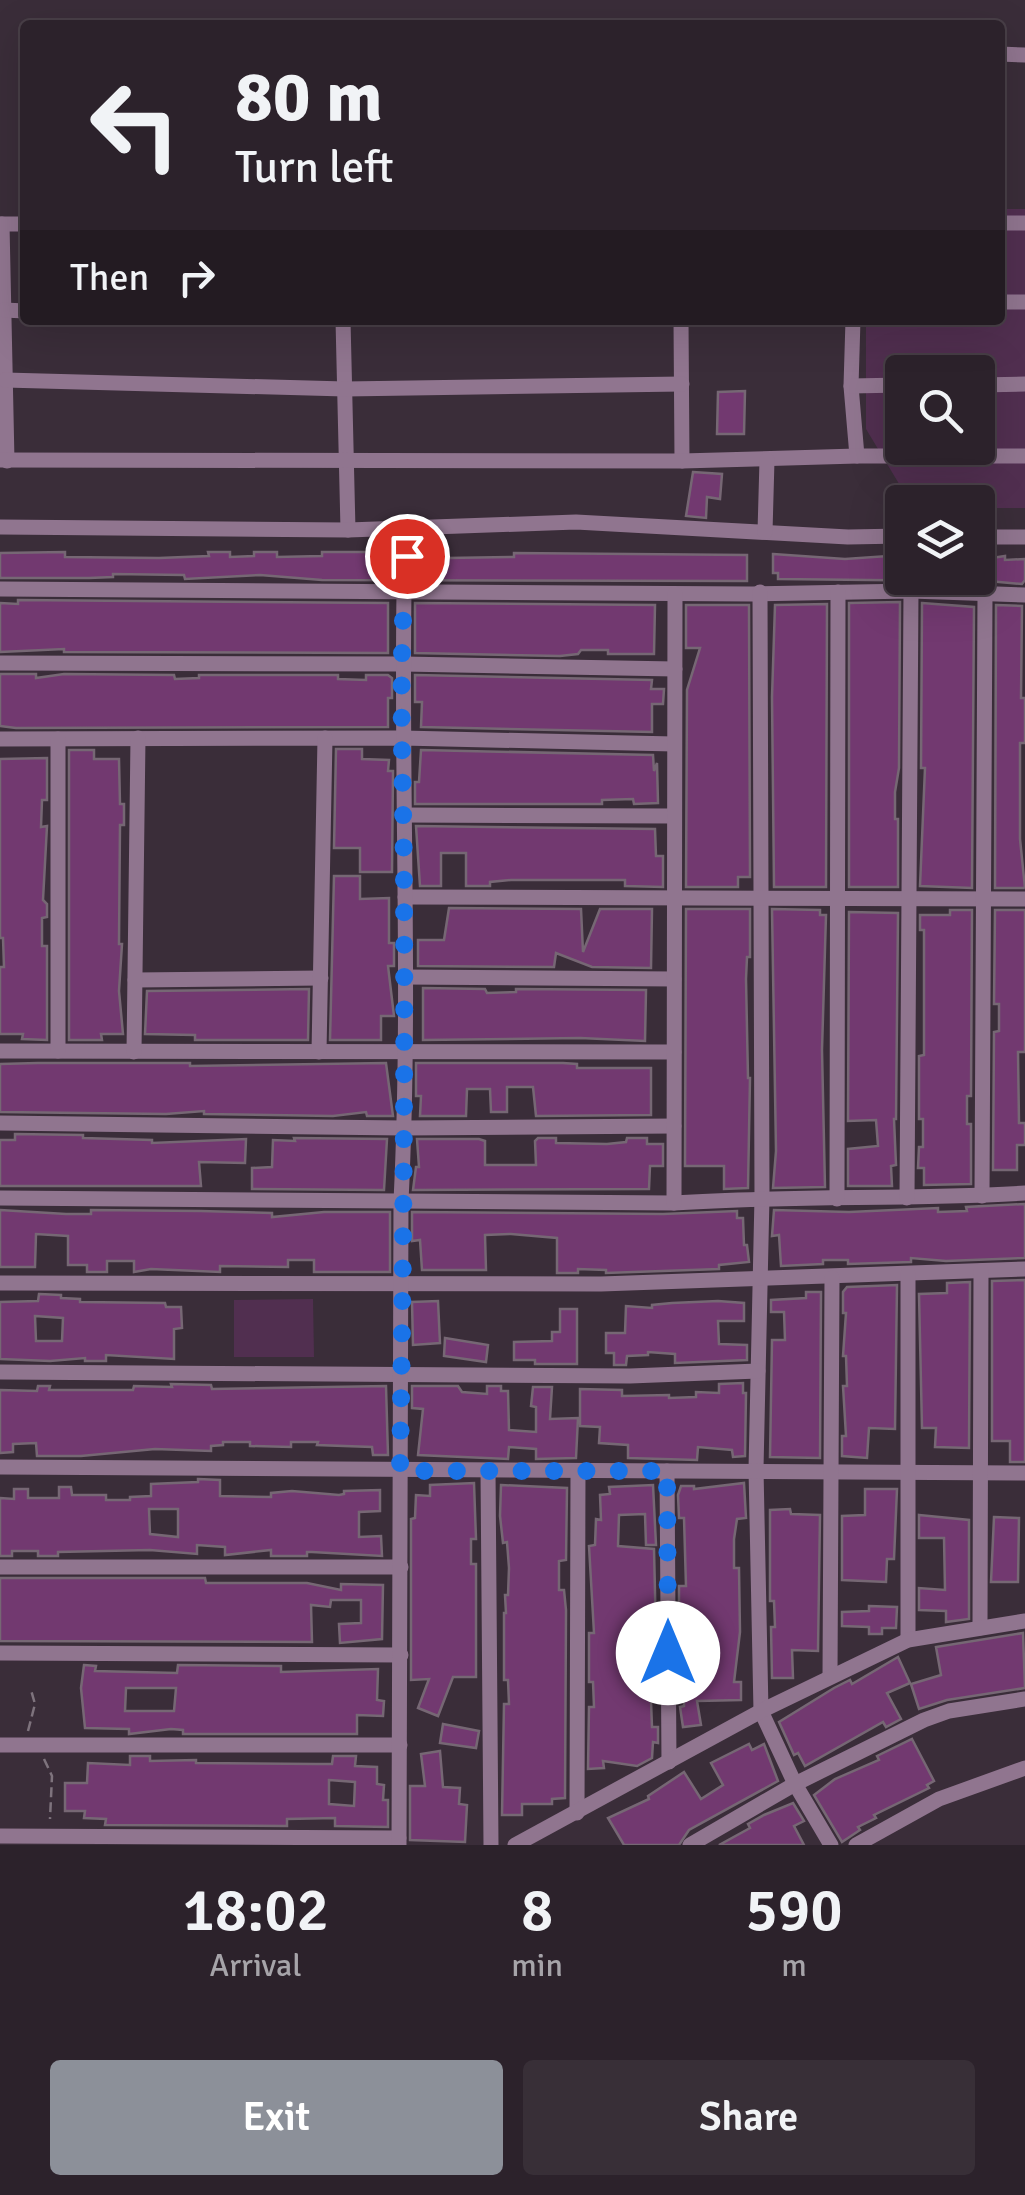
<!DOCTYPE html>
<html lang="en">
<head>
<meta charset="utf-8">
<style>
	body { margin:0; font-family:Signika,sans-serif; background:#382f37; color:#f1f3f6; height:100vh; display:flex; flex-direction:column; font-size:38px; white-space:nowrap }
	* { box-sizing:border-box; margin:0 }
	p { font-size:32px; color:#a6a4a9 }
	.icon { flex:none; width:55px; height:55px; fill:none; stroke:currentColor; stroke-width:2; stroke-linecap:round; stroke-linejoin:round }
	.map { position:relative; height:1845px; overflow:hidden }
	.drawer { display:flex; flex-direction:column; background:#2c222b; flex:1 }
	.drawer>* { flex:none }
	.hud { position:absolute; left:20px; top:20px; width:985px; height:305px; border-radius:10px; box-shadow:0 10px 40px #0002,0 0 0 2px #483f47; background:#2c222b; color:#f1f3f6; overflow:hidden }
	.tools { position:absolute; left:885px; top:355px; display:grid; gap:20px }
	.tools a { display:grid; place-items:center; width:110px; height:110px; border-radius:10px; background:#2c222b; box-shadow:0 10px 40px #0002,0 0 0 2px #483f47; font-size:50px }
	.pin { position:absolute; display:grid; place-items:center; width:85px; height:85px; color:#fff; margin:-42px; border:5px solid #fff; border-radius:50%; box-shadow:0 2px 10px #0007 }
	.me { position:absolute; width:110px; margin:-55px; rotate:0deg; stroke-linejoin:round; filter:drop-shadow(0 0 8px #0008) }
	.turn { display:flex; align-items:center; gap:35px; height:210px; padding:0 50px; font-size:45px }
	.turn .icon { width:130px; height:130px; stroke-width:2.5 }
	.turn b { display:block; font-size:70px; line-height:85px }
	.then { display:flex; align-items:center; height:95px; padding:0 50px; background:#0003; gap:20px; font-size:38px }
	.eta { display:flex; justify-content:space-evenly; align-items:center; height:170px; text-align:center }
	.eta b { font-size:60px; font-weight:600; line-height:70px }
	.cta { display:flex; gap:20px; margin-top:auto; padding:20px 50px }
	.cta a { flex:1; height:115px; border-radius:10px; background:#8c9099; color:#fff; font-size:40px; font-weight:600; line-height:115px; text-align:center }
	.cta a+a { background:#382f37; color:#f1f3f6 }
	.map>svg:first-child { display:block }
	.green { fill:#512f50; fill-rule:evenodd }
	.building { fill:#723970; stroke:#766774; stroke-width:2.5; fill-rule:evenodd }
	.lines { fill:none; stroke-linecap:round; stroke-linejoin:round }
	.path { stroke:#7e737d; stroke-width:2.5; stroke-dasharray:10 5; stroke-linecap:butt }
	.minor { stroke:#90758f; stroke-width:15 }
	.route { stroke:#1a73e8; stroke-width:18; stroke-dasharray:0 32.4 }
</style>
</head>
<body>
<div class="map">
<svg width="1025" height="1845" viewBox="0 0 1025 1845">
	<rect width="100%" height="100%" fill="#3a2d39"/>
	<g class="green">
		<path d="M1000 209H1025V508H978V502H910L866 429V320H1000ZM902 372H978V448H902Z"/>
		<polygon points="313,1299 314,1357 234,1357 234,1300"/>
	</g>
	<g class="building">
		<polygon points="745,391 744,434 717,434 718,392"/>
		<polygon points="693,472 722,474 720,499 707,497 706,518 686,516"/>
		<polygon points="65,552 65,557 159,558 209,556 208,552 230,552 230,557 254,556 254,552 277,552 277,557 322,556 322,552 401,552 401,556 447,558 514,557 514,553 747,555 747,581 322,580 260,575 185,579 184,575 113,574 113,577 89,578 0,578 0,553"/>
		<polygon points="773,554 845,559 902,555 902,578 960,578 960,581 778,579 778,573 773,573"/>
		<polygon points="1005,556 1005,560 1025,559 1025,580 1022,584 978,580 978,560"/>
		<polygon points="18,600 388,603 388,653 64,652 64,649 0,652 0,603 18,604"/>
		<polygon points="900,602 899,768 895,792 895,819 898,819 898,887 849,887 849,603"/>
		<polygon points="415,603 655,605 654,654 608,654 608,650 581,650 578,654 560,656 415,653"/>
		<polygon points="922,603 974,607 972,888 920,886 925,768 921,768"/>
		<polygon points="827,604 826,887 774,887 772,697 775,605"/>
		<polygon points="686,605 749,605 750,877 738,877 738,887 686,887 687,690 700,648 686,648"/>
		<polygon points="996,605 1022,606 1021,698 1025,698 1025,743 1020,743 1020,839 1025,888 995,888"/>
		<polygon points="0,674 36,674 36,678 64,674 174,675 175,679 199,678 199,675 338,675 338,679 366,680 366,675 388,675 392,678 392,698 388,698 388,727 16,728 0,726"/>
		<polygon points="415,675 652,680 651,689 664,689 663,704 652,704 652,732 421,727 422,702 415,702"/>
		<polygon points="336,749 362,749 362,759 389,760 388,771 393,771 392,872 360,872 360,848 334,848"/>
		<polygon points="69,750 94,750 94,759 119,759 120,804 124,804 124,825 120,825 119,944 122,944 119,991 123,1034 101,1034 102,1040 69,1040"/>
		<polygon points="421,750 653,755 654,771 657,763 658,803 634,804 633,799 602,800 602,804 415,804 415,782 419,782"/>
		<polygon points="47,758 47,800 42,800 41,827 47,826 43,900 47,904 47,917 42,918 42,946 47,946 47,1040 22,1039 23,1034 0,1034 0,967 4,967 3,938 0,938 0,759"/>
		<polygon points="416,826 655,829 656,856 663,856 663,887 625,886 625,880 511,880 490,882 490,886 466,886 466,853 441,853 441,886 420,886"/>
		<polygon points="334,876 360,876 360,899 389,898 389,943 394,943 394,966 388,966 394,1016 381,1016 381,1040 330,1040"/>
		<polygon points="449,908 581,909 583,952 600,909 652,909 651,968 592,967 556,953 554,967 418,966 418,940 444,940"/>
		<polygon points="686,909 750,909 750,957 747,957 746,979 748,1078 750,1078 748,1188 724,1189 724,1166 685,1166"/>
		<polygon points="772,909 820,910 820,915 826,915 822,1050 825,1187 773,1188 776,1151"/>
		<polygon points="950,910 972,910 971,1096 967,1096 967,1124 971,1124 971,1184 924,1185 924,1168 918,1168 919,1147 923,1147 923,1119 919,1119 919,1056 924,1055 924,930 920,930 920,915 950,915"/>
		<polygon points="995,910 1025,910 1025,1052 1018,1052 1019,1123 1025,1123 1025,1145 1017,1145 1017,1170 993,1170 994,1032 999,1031 999,1004 994,1004"/>
		<polygon points="849,912 898,913 896,1119 894,1119 896,1165 891,1166 892,1186 848,1186 848,1149 878,1146 876,1120 848,1121"/>
		<polygon points="423,988 485,989 487,993 516,992 516,989 646,990 645,1041 580,1038 423,1040"/>
		<polygon points="309,989 308,1040 195,1040 195,1035 145,1034 147,991"/>
		<polygon points="38,1063 190,1063 190,1066 386,1063 393,1116 367,1116 366,1112 333,1116 204,1114 204,1111 166,1114 0,1112 0,1064"/>
		<polygon points="416,1063 563,1063 577,1064 577,1068 651,1068 651,1115 536,1116 533,1087 507,1087 507,1112 491,1112 490,1089 467,1089 466,1116 420,1116 421,1096 416,1096"/>
		<polygon points="15,1134 83,1135 83,1138 152,1140 152,1143 246,1139 245,1163 199,1162 201,1186 0,1186 0,1140 15,1140"/>
		<polygon points="294,1138 387,1139 384,1190 252,1189 252,1168 272,1167 273,1140 295,1141"/>
		<polygon points="538,1138 556,1138 556,1143 607,1144 626,1142 627,1138 647,1138 647,1144 663,1144 663,1166 650,1166 649,1189 413,1190 416,1167 419,1167 417,1139 479,1139 485,1141 485,1165 536,1165 535,1141"/>
		<polygon points="1025,1204 1025,1258 946,1261 911,1258 911,1262 848,1264 848,1260 823,1260 823,1264 781,1266 779,1235 772,1236 774,1210 849,1212 938,1208 938,1212 967,1211 966,1207"/>
		<polygon points="0,1210 66,1214 91,1214 91,1210 201,1211 272,1213 272,1217 324,1212 390,1212 390,1272 314,1272 314,1260 288,1260 288,1267 220,1266 220,1272 151,1269 134,1272 134,1261 107,1261 107,1272 87,1272 87,1265 68,1265 68,1236 36,1234 35,1267 0,1267"/>
		<polygon points="737,1211 737,1218 743,1218 744,1245 747,1245 749,1262 719,1265 719,1269 606,1273 606,1270 578,1269 578,1273 557,1273 557,1238 511,1234 485,1235 486,1270 422,1270 420,1240 412,1241 412,1212 663,1214"/>
		<polygon points="1025,1280 1025,1462 1010,1462 1010,1441 992,1441 992,1281"/>
		<polygon points="970,1282 969,1448 935,1447 936,1428 922,1428 919,1294 947,1293 947,1283"/>
		<polygon points="897,1285 895,1429 869,1428 867,1458 842,1456 842,1436 846,1436 843,1386 847,1386 846,1356 843,1356 846,1313 843,1313 843,1292 847,1287"/>
		<polygon points="806,1292 821,1292 820,1458 770,1457 772,1340 785,1340 784,1312 771,1312 771,1300 806,1298"/>
		<path d="M39 1294 61 1295V1298L80 1299V1302L165 1303 166 1307H181L182 1328 174 1329V1359L106 1355V1361H85V1358L50 1361 0 1359V1302L38 1301ZM35 1316 63 1318 62 1341H36Z"/>
		<polygon points="438,1301 440,1343 413,1345 412,1302"/>
		<polygon points="718,1301 744,1303 744,1321 718,1321 719,1344 747,1345 747,1360 675,1363 675,1354 648,1352 648,1355 627,1356 626,1365 614,1365 614,1353 606,1353 606,1333 625,1333 626,1306 652,1308 652,1305 672,1303"/>
		<polygon points="560,1309 577,1309 577,1364 535,1364 535,1360 514,1360 514,1342 552,1341 552,1332 560,1332"/>
		<polygon points="445,1338 488,1345 486,1362 444,1356"/>
		<polygon points="743,1383 743,1393 746,1393 745,1456 733,1457 732,1450 698,1447 697,1460 628,1458 628,1445 599,1443 600,1427 580,1426 580,1389 622,1390 622,1396 669,1395 669,1398 696,1397 696,1392 719,1393 719,1384"/>
		<polygon points="171,1384 211,1385 212,1389 386,1386 388,1455 373,1455 372,1447 317,1445 318,1442 291,1442 291,1447 250,1446 250,1442 223,1442 223,1445 211,1446 211,1451 155,1449 81,1456 37,1456 36,1443 13,1444 13,1452 0,1453 0,1390 37,1391 38,1386 50,1386 49,1390 133,1390 134,1386 172,1387"/>
		<polygon points="412,1386 458,1386 462,1392 487,1394 487,1386 501,1386 501,1391 508,1391 509,1430 536,1432 536,1407 531,1406 533,1387 552,1387 550,1419 578,1418 576,1458 536,1459 536,1449 509,1447 508,1459 418,1455 423,1409 412,1408"/>
		<path d="M198 1479 220 1480V1496L271 1497V1493L292 1491 339 1495 344 1494V1491L380 1490V1511L359 1512V1537L381 1536 382 1556 312 1552H307V1556H271V1550L225 1555V1547L197 1545V1554L150 1550 58 1552V1556H38V1551H12V1556H0V1498L14 1499V1489H28V1498H59V1487H71L72 1495H106V1500H130V1497L151 1496V1484L198 1482ZM149 1509H178V1537L150 1534Z"/>
		<polygon points="474,1483 476,1539 471,1539 471,1564 476,1564 476,1677 453,1677 438,1716 418,1708 429,1679 411,1680 411,1519 415,1518 416,1495 430,1496 430,1485"/>
		<polygon points="744,1483 746,1518 737,1519 734,1539 734,1568 739,1568 740,1632 734,1682 741,1682 741,1700 697,1701 701,1725 683,1727 680,1707 684,1706 686,1637 691,1637 687,1610 679,1611 679,1586 686,1586 684,1518 679,1518 678,1495 681,1486 694,1486 694,1489"/>
		<polygon points="501,1485 567,1488 566,1560 559,1561 559,1590 564,1590 566,1610 565,1798 552,1799 552,1804 522,1804 522,1815 502,1815 504,1704 509,1704 508,1680 504,1680 504,1613 506,1613 505,1595 508,1595 509,1568 507,1542 503,1543 500,1516"/>
		<polygon points="653,1485 656,1545 646,1545 645,1514 619,1515 618,1546 654,1549 657,1679 653,1679 651,1701 652,1727 658,1727 658,1743 653,1742 652,1758 637,1766 603,1761 604,1768 588,1769 589,1707 594,1707 593,1682 589,1682 589,1633 594,1633 589,1546 595,1545 596,1519 601,1520 600,1495 610,1494 609,1487"/>
		<polygon points="865,1489 897,1489 894,1559 887,1559 886,1582 842,1580 842,1516 865,1515"/>
		<polygon points="790,1509 791,1514 820,1515 818,1651 792,1650 793,1678 772,1678 771,1627 775,1627 774,1601 770,1601 770,1510"/>
		<polygon points="919,1515 969,1520 969,1619 946,1622 946,1611 919,1610 919,1588 945,1590 944,1538 919,1538"/>
		<polygon points="994,1517 1019,1518 1018,1582 991,1582"/>
		<polygon points="0,1578 205,1578 206,1583 307,1583 341,1590 341,1584 383,1585 382,1639 340,1643 339,1624 361,1623 361,1600 331,1600 330,1607 311,1605 312,1642 0,1641"/>
		<polygon points="869,1606 897,1607 896,1628 882,1628 882,1634 869,1634 869,1627 842,1626 842,1612 869,1611"/>
		<polygon points="1023,1633 1025,1688 947,1700 919,1709 911,1684 941,1675 936,1647"/>
		<polygon points="898,1657 910,1683 887,1693 901,1719 886,1727 883,1722 805,1766 798,1753 794,1755 779,1722 834,1688 850,1680 852,1684"/>
		<path d="M84 1665 96 1666 95 1671 177 1673 178 1665 281 1666V1672L378 1669 377 1700 384 1701 383 1716 357 1715V1734H183V1730L171 1729 129 1734V1729L85 1728 81 1688ZM126 1688H176L174 1711H125Z"/>
		<polygon points="443,1724 479,1731 476,1748 440,1743"/>
		<polygon points="912,1739 934,1781 927,1785 929,1788 874,1815 876,1818 858,1827 860,1830 842,1842 814,1795 835,1779 879,1760 877,1756"/>
		<polygon points="749,1744 752,1750 764,1744 778,1781 689,1830 679,1845 624,1845 608,1818 649,1799 648,1796 684,1772 701,1799 723,1785 711,1763"/>
		<polygon points="440,1751 443,1787 460,1788 459,1804 467,1805 465,1842 410,1840 410,1786 425,1786 421,1754"/>
		<path d="M130 1756H150V1761L196 1760V1763L316 1764H332L333 1756H356L355 1766 377 1767V1784L384 1785 383 1800H388V1827L335 1826V1818L287 1819V1826L105 1825 106 1819 84 1818 85 1811H65V1783H87L88 1763 130 1765ZM329 1780 355 1782 354 1806 329 1804Z"/>
		<polygon points="793,1803 804,1821 794,1826 804,1845 719,1845 750,1828 748,1824 764,1815"/>
	</g>
	<g class="lines">
		<g class="path">
			<polyline points="406,574 407,556"/>
			<polyline points="28,1731 35,1704 31,1690"/>
			<polyline points="44,1759 52,1776 50,1819"/>
		</g>
		<g class="minor">
			<polyline points="1000,54 1025,55"/>
			<polyline points="1000,223 1025,223"/>
			<polyline points="0,224 25,224"/>
			<polyline points="2,224 7,461"/>
			<polyline points="1000,302 1025,302"/>
			<polyline points="4,310 25,311"/>
			<polyline points="343,320 348,530"/>
			<polyline points="681,320 682,461"/>
			<polyline points="853,320 851,386 857,456"/>
			<polyline points="5,380 345,389 682,384"/>
			<polyline points="978,385 1025,384"/>
			<polyline points="851,386 902,385"/>
			<polyline points="0,460 682,461 857,456 1025,456"/>
			<polyline points="0,527 348,530 576,522 848,537 902,536"/>
			<polyline points="765,532 767,460"/>
			<polyline points="978,537 1025,537"/>
			<polyline points="0,589 752,594 911,591 1025,595"/>
			<polyline points="760,592 762,1197 756,1469 761,1711 795,1784 831,1845"/>
			<polyline points="0,663 403,664 675,669"/>
			<polyline points="0,739 402,738 674,744"/>
			<polyline points="403,815 674,816"/>
			<polyline points="405,897 1025,899"/>
			<polyline points="403,977 674,979"/>
			<polyline points="135,980 321,978"/>
			<polyline points="0,1051 674,1052"/>
			<polyline points="58,1051 58,739"/>
			<polyline points="134,1052 138,738"/>
			<polyline points="319,1052 325,738"/>
			<polyline points="0,1123 404,1128 674,1126"/>
			<polyline points="982,1196 985,594"/>
			<path d="M0 1198 674 1203C791 1195 908 1200 1025 1193"/>
			<polyline points="907,1198 911,591"/>
			<polyline points="837,1199 838,592"/>
			<polyline points="674,1203 675,594"/>
			<polyline points="0,1283 601,1284 1025,1269"/>
			<polyline points="0,1372 630,1376 758,1371"/>
			<polyline points="0,1467 1025,1473"/>
			<polyline points="488,1471 491,1845"/>
			<polyline points="667,1471 669,1762"/>
			<polyline points="0,1567 401,1567"/>
			<polyline points="980,1628 981,1271"/>
			<polyline points="908,1640 908,1274"/>
			<polyline points="0,1653 401,1655"/>
			<polyline points="830,1676 832,1278"/>
			<polyline points="0,1745 400,1745"/>
			<polyline points="577,1813 578,1471"/>
			<polyline points="0,1836 399,1838"/>
			<path d="M399 1845 401 1201C411 999 401 795 404 592"/>
			<polyline points="515,1845 761,1711 908,1640 1025,1621"/>
			<polyline points="690,1845 795,1784 924,1720 949,1711 1025,1699"/>
			<polyline points="856,1845 939,1799 1025,1768"/>
		</g>
	</g>
	<g class="lines">
		<path class="route" d="M407 556C397 669 404 783 404 896 405 1088 403 1279 400 1471H667L668 1653"/>
	</g>
</svg>
<div class="tools">
<a><svg class="icon" aria-label="search" viewBox="0 0 24 24"><circle cx="10" cy="10" r="6"/><path d="M15 15l6 6"/></svg></a>
<a><svg class="icon" aria-label="layers" viewBox="0 0 24 24"><path d="M12 4l9 5-9 5-9-5zM3 14l9 5 9-5"/></svg></a>
</div>
<div class="pin" style="left:407px;top:556px;background:#d93025"><svg class="icon" aria-label="arrive" viewBox="0 0 24 24"><path d="M6 21V4h12l-3 4 3 4H6"/></svg></div>
<svg class="me" style="left:668px;top:1653px" viewBox="-20 -20 40 40"><circle r="19" fill="#fff"/><path d="M0-13L10 11 0 6-10 11z" fill="#1a73e8"/></svg>
<div class="hud">
<div class="turn"><svg class="icon" aria-label="left" viewBox="0 0 24 24"><path d="M17 20v-9H6M10 6l-5 5 5 5"/></svg><div><b>80 m</b>Turn left</div></div>
<div class="then">Then<svg class="icon" aria-label="right" viewBox="0 0 24 24"><path d="M7 20v-9h11M14 6l5 5-5 5"/></svg></div>
</div>
</div>
<section class="drawer">
<div class="eta">
<div><b>18:02</b><p>Arrival</p></div>
<div><b>8</b><p>min</p></div>
<div><b>590</b><p>m</p></div>
</div>
<div class="cta"><a>Exit</a><a>Share</a></div>
</section>
</body>
</html>
